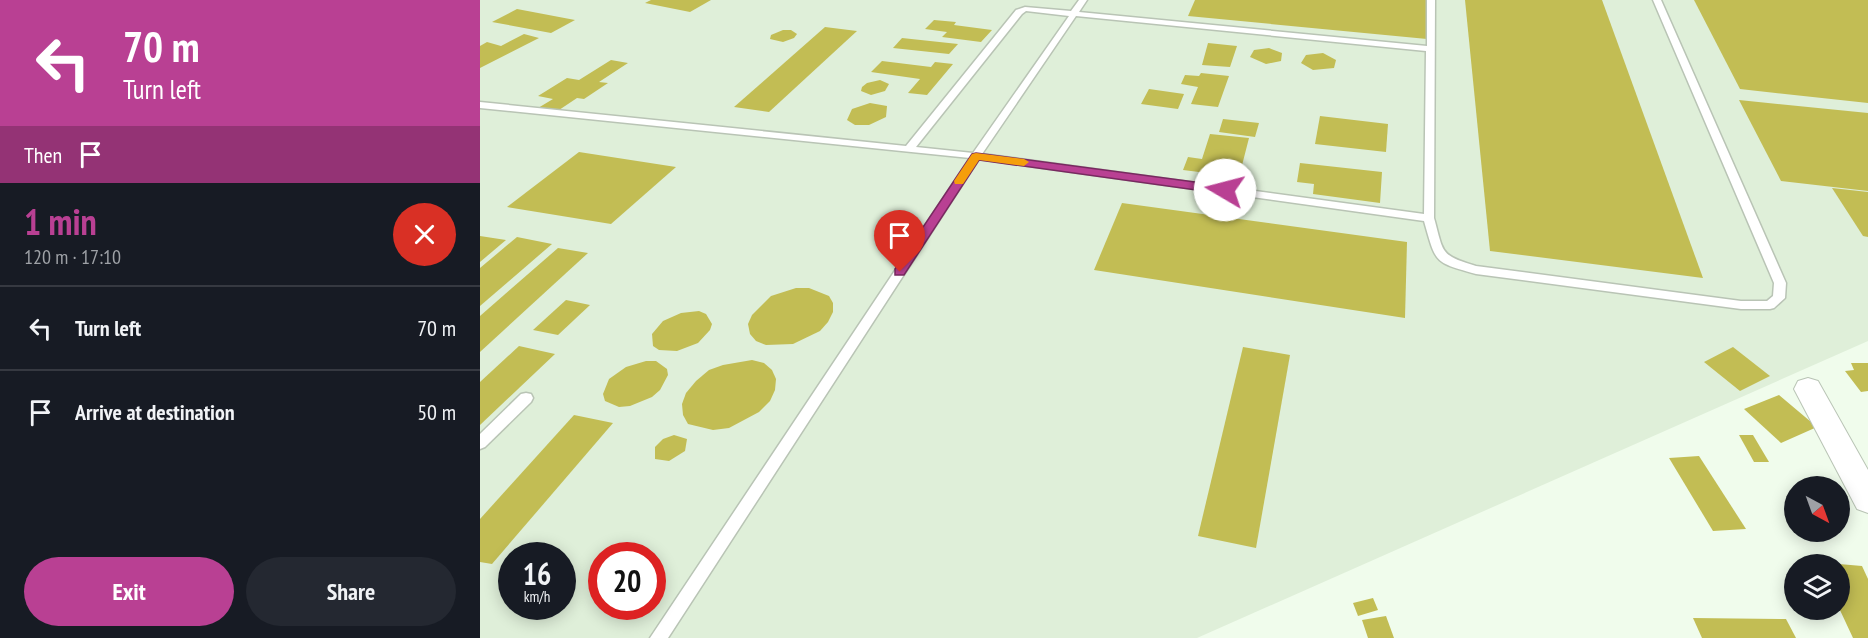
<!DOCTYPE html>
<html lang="en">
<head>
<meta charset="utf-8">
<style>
	body { margin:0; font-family:"PT Sans Narrow",sans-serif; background:#242831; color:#f1f3f6; height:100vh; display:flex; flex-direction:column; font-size:22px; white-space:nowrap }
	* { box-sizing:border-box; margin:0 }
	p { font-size:20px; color:#9ea1a6 }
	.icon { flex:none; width:33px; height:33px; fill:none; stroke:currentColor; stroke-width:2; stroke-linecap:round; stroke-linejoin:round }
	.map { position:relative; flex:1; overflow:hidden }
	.side { display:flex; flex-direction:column; background:#171b24; width:480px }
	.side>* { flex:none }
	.hud { background:#b94093; color:#fff; overflow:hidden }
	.needle { width:39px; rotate:139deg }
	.tools { position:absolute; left:1304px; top:476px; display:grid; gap:12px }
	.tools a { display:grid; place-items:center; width:66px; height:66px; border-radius:50%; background:#171b24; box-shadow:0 3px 15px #0003; font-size:30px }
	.speed { position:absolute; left:18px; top:542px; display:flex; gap:12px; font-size:30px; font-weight:700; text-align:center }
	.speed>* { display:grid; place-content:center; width:78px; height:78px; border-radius:50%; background:#171b24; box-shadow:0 3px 15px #0003; line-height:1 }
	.speed small { font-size:15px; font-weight:400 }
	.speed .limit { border:9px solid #d22; background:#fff; color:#111 }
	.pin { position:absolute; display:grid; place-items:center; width:51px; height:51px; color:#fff; margin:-62px -26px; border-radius:50% 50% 50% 0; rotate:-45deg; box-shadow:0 0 6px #0007 }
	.pin .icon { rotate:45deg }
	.me { position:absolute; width:66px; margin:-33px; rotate:278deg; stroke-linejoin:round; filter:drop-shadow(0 0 4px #0008) }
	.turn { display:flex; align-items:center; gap:21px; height:126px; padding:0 24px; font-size:27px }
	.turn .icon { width:78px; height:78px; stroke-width:2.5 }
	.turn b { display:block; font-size:42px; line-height:51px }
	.then { display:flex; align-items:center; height:57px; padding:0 24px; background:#0003; gap:12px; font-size:22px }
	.round { display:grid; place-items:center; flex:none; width:63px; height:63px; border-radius:32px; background:#242831 }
	.headline { display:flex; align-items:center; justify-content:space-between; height:102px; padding:0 24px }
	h1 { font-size:36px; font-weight:800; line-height:45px; color:#b94093 }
	.button { display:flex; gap:12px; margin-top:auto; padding:12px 24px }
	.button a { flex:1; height:69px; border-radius:36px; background:#b94093; color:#fff; font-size:24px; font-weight:800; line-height:69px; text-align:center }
	.button a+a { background:#242831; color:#f1f3f6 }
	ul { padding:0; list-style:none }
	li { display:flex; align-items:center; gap:18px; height:84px; padding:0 24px; border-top:2px solid #363941 }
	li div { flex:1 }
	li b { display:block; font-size:22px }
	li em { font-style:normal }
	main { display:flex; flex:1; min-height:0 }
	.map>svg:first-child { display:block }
	.built { fill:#dfefd9; fill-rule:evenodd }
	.building { fill:#c2bd54 }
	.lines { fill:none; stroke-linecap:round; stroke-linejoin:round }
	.lane-casing { stroke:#b9c4b5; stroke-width:3 }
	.street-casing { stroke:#b9c4b5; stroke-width:2 }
	.lane { fill:#fff; fill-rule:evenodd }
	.street { fill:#fff; fill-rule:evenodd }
	.route { fill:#b94093; stroke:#782a60; stroke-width:1.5 }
	.slow { fill:#f59e0b }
</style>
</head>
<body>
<main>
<section class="side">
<div class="hud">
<div class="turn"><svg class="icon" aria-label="left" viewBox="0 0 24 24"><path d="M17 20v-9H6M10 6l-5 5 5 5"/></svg><div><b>70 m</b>Turn left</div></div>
<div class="then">Then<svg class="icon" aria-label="arrive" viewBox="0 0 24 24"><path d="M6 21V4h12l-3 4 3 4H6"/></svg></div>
</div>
<div class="headline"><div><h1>1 min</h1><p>120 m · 17:10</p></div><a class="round" style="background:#d93025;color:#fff"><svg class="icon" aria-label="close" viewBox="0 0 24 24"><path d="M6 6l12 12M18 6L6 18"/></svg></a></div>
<ul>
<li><svg class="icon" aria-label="left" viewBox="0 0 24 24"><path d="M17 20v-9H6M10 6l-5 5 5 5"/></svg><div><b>Turn left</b></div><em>70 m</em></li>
<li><svg class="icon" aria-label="arrive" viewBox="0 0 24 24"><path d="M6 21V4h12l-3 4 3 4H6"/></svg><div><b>Arrive at destination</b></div><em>50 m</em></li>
</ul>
<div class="button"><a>Exit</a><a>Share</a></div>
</section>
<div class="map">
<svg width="1388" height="638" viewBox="0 0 1388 638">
	<rect width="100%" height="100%" fill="#f0fcec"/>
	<path class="built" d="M0 0H1388V341L717 638H0ZM32 555H82V606H32ZM122 555H172V606H122Z"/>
	<g class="building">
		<polygon points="171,0 231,0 210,12 165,3"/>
		<polygon points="715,0 946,0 947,39 708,16"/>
		<polygon points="985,0 1122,0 1223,278 1010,251"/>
		<polygon points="1214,0 1388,0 1388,103 1260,89"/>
		<polygon points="37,9 95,20 71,33 12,22"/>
		<polygon points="454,20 476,22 474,25 512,30 501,42 462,37 467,32 445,29"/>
		<polygon points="345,27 377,31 289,112 254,107"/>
		<polygon points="303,30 311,30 317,34 314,38 303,42 290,39 291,35"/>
		<polygon points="44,34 59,38 0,68 0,46 7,42 21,46"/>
		<polygon points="422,38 478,44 469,54 413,48"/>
		<polygon points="728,43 757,46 750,67 722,65"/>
		<polygon points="789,48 802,53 801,61 786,64 770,57 774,50"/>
		<polygon points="843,53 856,60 854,68 833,70 821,63 826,55"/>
		<polygon points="131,60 148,63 119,82 128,83 104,99 97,98 76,112 58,108 73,99 58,96 87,78 99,80"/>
		<polygon points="402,61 451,67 455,62 473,64 447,95 428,93 440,79 391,72"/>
		<polygon points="721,73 749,76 738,107 711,104 718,87 701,84 705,75 719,76"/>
		<polygon points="400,80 409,84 405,91 391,95 381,91 382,87 387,83"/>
		<polygon points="669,89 704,94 698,109 661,104"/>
		<polygon points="1259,100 1388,113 1388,191 1301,181"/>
		<polygon points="390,103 407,106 406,117 389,125 375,125 367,120 372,109"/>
		<polygon points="840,116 908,124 906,152 835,144"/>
		<polygon points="743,119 779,123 775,137 739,132"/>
		<polygon points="730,134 769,138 759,177 703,170 708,157 722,159"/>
		<polygon points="99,152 196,167 131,224 27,207"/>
		<polygon points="820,163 902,172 900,203 833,194 834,184 817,182"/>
		<polygon points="1352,188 1388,192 1388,237 1383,236"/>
		<polygon points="642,203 927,242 925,318 614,270"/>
		<polygon points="0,236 26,240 0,262"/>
		<polygon points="37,237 72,244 0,306 0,268"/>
		<polygon points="78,248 108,253 0,352 0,316"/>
		<polygon points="316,288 329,288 349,296 353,303 353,312 348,322 340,331 313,344 286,345 276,341 270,334 268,324 272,315 291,296"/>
		<polygon points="86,300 110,305 78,335 53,330"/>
		<polygon points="219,311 226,314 232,324 230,330 218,343 197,351 179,350 173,346 172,334 183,321 201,313"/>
		<polygon points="39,346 75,354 0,425 0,382"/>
		<polygon points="763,347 810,355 776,548 718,536"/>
		<polygon points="1253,347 1290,376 1260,391 1224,362"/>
		<polygon points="272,360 284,363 292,370 296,379 295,390 290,401 279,412 249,428 233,430 208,424 203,415 202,404 206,393 216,381 229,370 243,365"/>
		<polygon points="166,361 176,361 187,369 188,375 180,390 172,397 150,406 139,407 125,401 123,394 129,379 146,367"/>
		<polygon points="1371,363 1388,363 1388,391 1381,392 1365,371 1374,370"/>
		<polygon points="1299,395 1337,427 1301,443 1264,409"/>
		<polygon points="94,415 133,423 12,564 0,562 0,519"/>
		<polygon points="194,435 207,439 205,451 189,461 175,459 175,447 183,439"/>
		<polygon points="1259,435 1273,435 1289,462 1274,462"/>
		<polygon points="1219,456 1266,529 1233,531 1189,458"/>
		<polygon points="1359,564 1382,566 1388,579 1388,638 1373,638 1359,608"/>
		<polygon points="893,598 898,610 878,616 873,603"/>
		<polygon points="906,616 914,638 888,638 882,620"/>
		<polygon points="1213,618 1306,619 1316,638 1222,638"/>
	</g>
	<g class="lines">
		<g class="lane-casing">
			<g id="lane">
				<path d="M599 0H607L599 12 947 46V0H955L954 218C964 253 959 255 996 266L1261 301H1287L1293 296 1294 283 1173 0H1181L1306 283 1305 298 1294 308 1290 309H1261L996 274C953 262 956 263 944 221L499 159 188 638H170L490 158 0 108V102L426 146 536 10 545 7 591 11ZM546 11 589 16 493 153 436 147 542 14ZM596 16 946 51 944 214 502 154Z"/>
				<polygon points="46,393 51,394 53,398 51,402 5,447 0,449 0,434 41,394"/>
			</g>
		</g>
		<g class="street-casing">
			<polygon id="street" points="1328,378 1338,381 1388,470 1388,513 1377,509 1314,389 1318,381"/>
		</g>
		<use href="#lane" class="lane"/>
		<use href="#street" class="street"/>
	</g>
	<polygon class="route" points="496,153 745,186 751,190 745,194 499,160 424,275 415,275 415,269 492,154"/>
	<polygon class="slow" points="496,153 544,159 549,162 544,166 499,160 483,184 475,184 474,181 492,154"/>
</svg>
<div class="tools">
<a><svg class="needle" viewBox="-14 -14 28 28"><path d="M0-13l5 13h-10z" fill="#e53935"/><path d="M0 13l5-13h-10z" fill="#9ea1a6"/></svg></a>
<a><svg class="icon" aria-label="layers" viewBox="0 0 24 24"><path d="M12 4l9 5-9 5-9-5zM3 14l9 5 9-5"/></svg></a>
</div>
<div class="speed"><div>16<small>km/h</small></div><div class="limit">20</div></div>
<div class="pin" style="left:420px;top:272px;background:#d93025"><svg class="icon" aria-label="arrive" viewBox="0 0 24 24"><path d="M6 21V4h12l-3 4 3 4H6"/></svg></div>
<svg class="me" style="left:745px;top:190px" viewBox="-20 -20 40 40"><circle r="19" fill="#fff"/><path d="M0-13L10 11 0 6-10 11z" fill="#b94093"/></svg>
</div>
</main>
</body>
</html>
